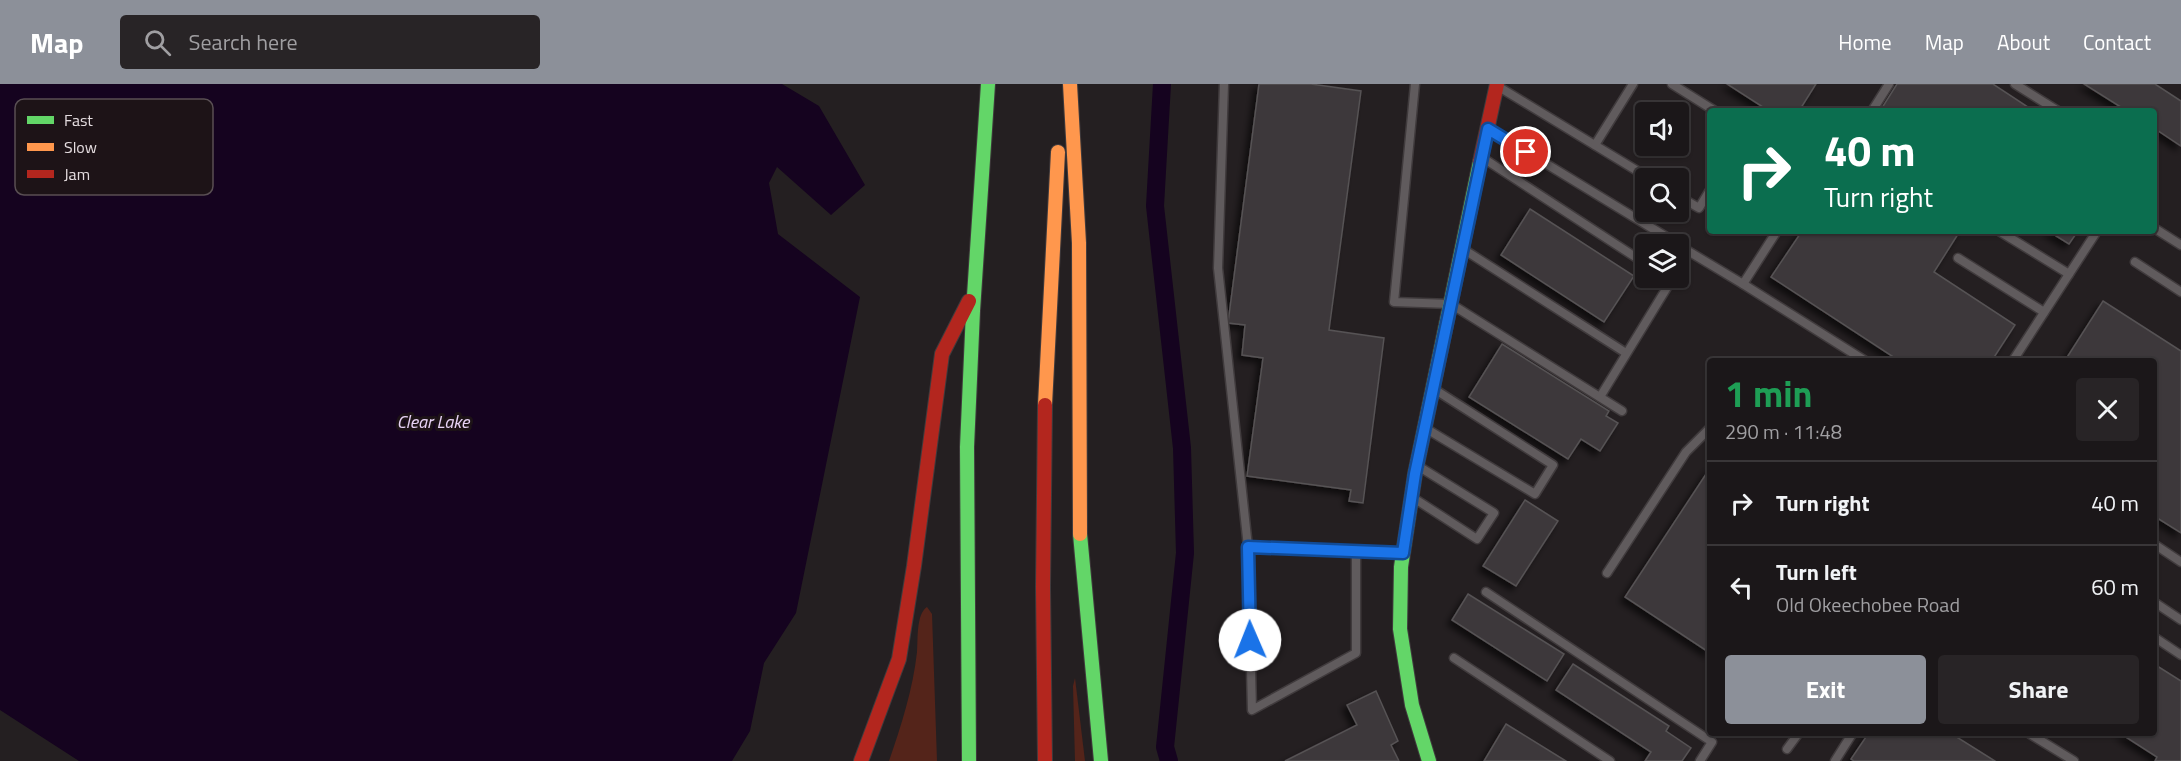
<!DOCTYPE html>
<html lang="en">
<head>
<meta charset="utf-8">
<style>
	body { margin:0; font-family:"Titillium Web",sans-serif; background:#282426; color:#f1f3f6; height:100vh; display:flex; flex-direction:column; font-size:22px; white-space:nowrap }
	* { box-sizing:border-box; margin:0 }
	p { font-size:20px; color:#a09fa2 }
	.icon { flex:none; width:33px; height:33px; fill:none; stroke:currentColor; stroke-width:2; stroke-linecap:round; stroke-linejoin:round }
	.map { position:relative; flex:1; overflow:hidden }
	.side { position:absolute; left:1707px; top:274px; width:450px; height:378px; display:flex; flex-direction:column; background:#1b1719; border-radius:6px; box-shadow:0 2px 4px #0004,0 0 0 2px #393638 }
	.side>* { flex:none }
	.hud { position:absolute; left:1707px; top:24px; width:450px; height:126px; border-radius:6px; box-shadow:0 2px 4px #0004,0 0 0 2px #393638; background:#0b6e4f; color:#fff; overflow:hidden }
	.fabs { position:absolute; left:1635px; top:18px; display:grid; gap:12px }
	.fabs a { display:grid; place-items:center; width:54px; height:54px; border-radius:6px; background:#1b1719; box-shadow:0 2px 4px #0004,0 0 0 2px #393638; font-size:30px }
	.pin { position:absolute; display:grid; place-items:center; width:51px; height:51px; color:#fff; margin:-26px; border:3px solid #fff; border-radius:50%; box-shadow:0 2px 6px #0007 }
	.me { position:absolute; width:66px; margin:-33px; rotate:359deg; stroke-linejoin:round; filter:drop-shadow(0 0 4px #0008) }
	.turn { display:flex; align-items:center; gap:21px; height:126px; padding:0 18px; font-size:27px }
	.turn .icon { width:78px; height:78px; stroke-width:2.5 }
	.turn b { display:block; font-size:42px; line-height:51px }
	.round { display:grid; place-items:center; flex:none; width:63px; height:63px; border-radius:6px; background:#282426 }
	.headline { display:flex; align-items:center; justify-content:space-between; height:102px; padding:0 18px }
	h1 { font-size:36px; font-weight:700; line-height:45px; color:#1e9e55 }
	.button { display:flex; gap:12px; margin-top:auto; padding:12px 18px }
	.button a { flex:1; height:69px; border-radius:6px; background:#8c9099; color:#fff; font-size:24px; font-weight:700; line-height:69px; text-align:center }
	.button a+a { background:#282426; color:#f1f3f6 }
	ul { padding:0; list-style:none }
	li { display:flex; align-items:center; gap:18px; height:84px; padding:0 18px; border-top:2px solid #393638 }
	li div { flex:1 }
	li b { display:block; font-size:22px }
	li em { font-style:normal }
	header { display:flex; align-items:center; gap:36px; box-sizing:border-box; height:84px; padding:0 30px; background:#8c9099; color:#fff }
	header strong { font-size:28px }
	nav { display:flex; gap:33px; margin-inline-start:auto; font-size:21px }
	.search { width:420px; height:54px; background:#282426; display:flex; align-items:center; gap:15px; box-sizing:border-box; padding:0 21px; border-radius:6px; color:#a09fa2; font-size:22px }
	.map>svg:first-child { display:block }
	.green { fill:#54241a }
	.water { fill:#15031f }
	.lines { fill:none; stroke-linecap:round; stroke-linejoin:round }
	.canal { stroke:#15031f; stroke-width:18 }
	.building { fill:#3d393b; stroke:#565254; stroke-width:1.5; filter:url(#shadow) }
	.lane-casing { stroke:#403b3d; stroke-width:11 }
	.fast-casing { stroke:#403b3d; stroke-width:16 }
	.slow-casing { stroke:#403b3d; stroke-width:16 }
	.jam-casing { stroke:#403b3d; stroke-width:16 }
	.lane { stroke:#605b5d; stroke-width:8 }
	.fast { stroke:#63d668; stroke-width:14 }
	.slow { stroke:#ff974d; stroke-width:14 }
	.jam { stroke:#b3261e; stroke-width:14 }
	.route-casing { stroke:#114b97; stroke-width:15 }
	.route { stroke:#1a73e8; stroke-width:10 }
	.labels { text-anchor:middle; stroke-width:6; stroke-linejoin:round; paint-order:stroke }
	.water-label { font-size:18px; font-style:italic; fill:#e8d3f6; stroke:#1d1317 }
	.key { fill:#1d1317; stroke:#594f53; stroke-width:1.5 }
	.key-label { font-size:16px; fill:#e4dcdf }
</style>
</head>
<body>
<header>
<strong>Map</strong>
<div class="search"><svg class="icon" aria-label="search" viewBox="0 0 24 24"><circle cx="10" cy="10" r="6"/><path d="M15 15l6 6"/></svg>Search here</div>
<nav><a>Home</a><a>Map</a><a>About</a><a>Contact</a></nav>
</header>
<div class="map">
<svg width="2181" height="677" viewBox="0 0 2181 677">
	<defs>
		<filter id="shadow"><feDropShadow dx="-4.5" dy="4.5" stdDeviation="3" flood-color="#0009"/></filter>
	</defs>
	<rect width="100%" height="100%" fill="#241f21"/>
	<g class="green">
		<path d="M927 523 932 530 937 677H889C901 642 913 605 917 568 918 556 916 530 927 523Z"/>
		<polygon points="1075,594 1085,677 1075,677 1073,602"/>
	</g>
	<polygon class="water" points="0,0 782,0 819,22 865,101 831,131 777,83 769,99 778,150 860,213 796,529 764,579 750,647 732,677 79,677 0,626"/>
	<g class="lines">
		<polyline class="canal" points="1162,0 1155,122 1182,364 1185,469 1165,663 1169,677"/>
	</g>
	<g class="building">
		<polygon points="1259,0 1311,0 1361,7 1329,246 1384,254 1363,419 1349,417 1351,406 1247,392 1263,274 1242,271 1245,241 1228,239"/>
		<polygon points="1727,0 1816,0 1799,27 1769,27"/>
		<polygon points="1897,0 1993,0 2034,27 1880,27"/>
		<polygon points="2084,0 2155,0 2181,17 2181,62 2154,44 2154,27 2127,27"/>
		<polygon points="1530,125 1634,192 1604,238 1501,171"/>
		<polygon points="1802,147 1960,147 1934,188 2015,241 1991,278 1901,278 1771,193"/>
		<polygon points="2048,147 2078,147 2069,160"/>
		<polygon points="2103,217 2181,267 2181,449 2154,432 2154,278 2064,278"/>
		<polygon points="1502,260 1609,327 1606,332 1618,339 1600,367 1581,355 1568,375 1469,313"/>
		<polygon points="1710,384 1710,569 1625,513"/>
		<polygon points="1525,416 1558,437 1516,502 1483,482"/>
		<polygon points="1468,510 1564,570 1547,597 1452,536"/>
		<polygon points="1573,580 1669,642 1666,647 1691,664 1682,677 1645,677 1651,668 1556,606"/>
		<polygon points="2154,580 2181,597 2181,677 2155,677 2157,673 2121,650 2154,650"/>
		<polygon points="1376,607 1398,657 1391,661 1399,677 1285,677 1357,641 1347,621"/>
		<polygon points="1506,640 1566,677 1484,677"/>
		<polygon points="1868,650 1952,650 1995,677 1854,677 1851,675"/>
	</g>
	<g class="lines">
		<g class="lane-casing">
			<g id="lane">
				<polyline points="1224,0 1218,184 1248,463"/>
				<polyline points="1415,0 1394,218 1451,220 1622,327"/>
				<polyline points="1672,0 1715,27"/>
				<polyline points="2015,0 2058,27"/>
				<polyline points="1499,3 1649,94"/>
				<polyline points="1872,27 1889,0"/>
				<polyline points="1489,45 1678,160"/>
				<polyline points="1595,61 1633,0"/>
				<polyline points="1483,74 1646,180"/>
				<polyline points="1678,112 1699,124 1710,106"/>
				<polyline points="2154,144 2181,161"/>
				<polyline points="1777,147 1743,200 1867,278"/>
				<polyline points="1999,147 2069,190"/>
				<polyline points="1678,161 1743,200"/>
				<polyline points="1463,165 1626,269"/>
				<polyline points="1958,174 2044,228"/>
				<polyline points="2135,178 2181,208"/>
				<polyline points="2012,278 2097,147"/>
				<polyline points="1600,313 1671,197 1666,194"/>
				<polyline points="1425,344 1535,410 1553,381 1434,305"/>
				<polyline points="1412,413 1477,455 1494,429 1418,382"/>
				<polyline points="2154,460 2181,478"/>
				<polyline points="1356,467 1356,569 1252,626 1248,463 1403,469"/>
				<polyline points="1607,489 1686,368 1710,344"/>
				<polyline points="1486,508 1712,658 1700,677"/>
				<polyline points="2154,518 2181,536"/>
				<polyline points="2154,553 2181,571"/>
				<polyline points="1454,574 1610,677"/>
				<polyline points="2030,650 2074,677"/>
				<polyline points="1787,665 1798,650"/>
				<polyline points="1835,677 1852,650"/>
			</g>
		</g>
		<g class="fast-casing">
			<g id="fast">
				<polyline points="1080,450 1101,677"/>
				<polyline points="969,677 967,363 973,227 988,0"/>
				<polyline points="1429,677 1412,621 1400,545 1401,483 1415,390 1480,78"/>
			</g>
		</g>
		<g class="slow-casing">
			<g id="slow">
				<polyline points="1070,0 1079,159 1080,450"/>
				<polyline points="1045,321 1058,68"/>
			</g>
		</g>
		<g class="jam-casing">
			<g id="jam">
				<polyline points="1480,78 1497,0"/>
				<polyline points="1045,321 1043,503 1045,677"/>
				<polyline points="861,677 899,575 914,482 942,270 969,217"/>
			</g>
		</g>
		<use href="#lane" class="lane"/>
		<use href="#fast" class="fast"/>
		<use href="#slow" class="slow"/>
		<use href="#jam" class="jam"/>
	</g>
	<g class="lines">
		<g class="route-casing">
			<polyline id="route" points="1250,556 1248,463 1403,469 1415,390 1488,45 1526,68"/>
		</g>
		<use href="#route" class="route"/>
	</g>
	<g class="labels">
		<g class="water-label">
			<text x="433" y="344">Clear Lake</text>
		</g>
	</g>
	<rect x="15" y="15" width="198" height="96" rx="9" class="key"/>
	<rect x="27" y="32" width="27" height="8" fill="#63d668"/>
	<rect x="27" y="59" width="27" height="8" fill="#ff974d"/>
	<rect x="27" y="86" width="27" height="8" fill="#b3261e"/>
	<g class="key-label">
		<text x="64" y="42">Fast</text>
		<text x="64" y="69">Slow</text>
		<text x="64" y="96">Jam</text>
	</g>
</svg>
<div class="fabs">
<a><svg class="icon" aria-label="sound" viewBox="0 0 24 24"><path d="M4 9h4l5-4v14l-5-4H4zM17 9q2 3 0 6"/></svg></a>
<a><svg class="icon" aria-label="search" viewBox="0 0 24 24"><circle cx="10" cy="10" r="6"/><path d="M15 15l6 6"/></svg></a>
<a><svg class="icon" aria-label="layers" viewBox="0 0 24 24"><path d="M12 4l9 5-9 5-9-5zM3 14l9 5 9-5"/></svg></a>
</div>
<div class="pin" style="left:1526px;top:68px;background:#d93025"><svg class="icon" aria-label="arrive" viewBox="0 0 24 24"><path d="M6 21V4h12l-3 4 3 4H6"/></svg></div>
<svg class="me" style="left:1250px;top:556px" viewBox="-20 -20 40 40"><circle r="19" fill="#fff"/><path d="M0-13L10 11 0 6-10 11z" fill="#1a73e8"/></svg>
<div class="hud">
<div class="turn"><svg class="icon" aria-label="right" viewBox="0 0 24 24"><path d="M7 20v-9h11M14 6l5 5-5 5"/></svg><div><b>40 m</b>Turn right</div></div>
</div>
<section class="side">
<div class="headline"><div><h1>1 min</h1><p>290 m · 11:48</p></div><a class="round"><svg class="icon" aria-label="close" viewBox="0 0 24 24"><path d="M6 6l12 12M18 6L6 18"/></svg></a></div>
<ul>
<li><svg class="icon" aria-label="right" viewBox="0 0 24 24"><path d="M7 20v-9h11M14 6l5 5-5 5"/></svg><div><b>Turn right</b></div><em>40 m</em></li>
<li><svg class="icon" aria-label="left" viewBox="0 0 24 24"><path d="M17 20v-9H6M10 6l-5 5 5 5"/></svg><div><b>Turn left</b><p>Old Okeechobee Road</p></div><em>60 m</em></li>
</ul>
<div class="button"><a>Exit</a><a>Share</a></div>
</section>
</div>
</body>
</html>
